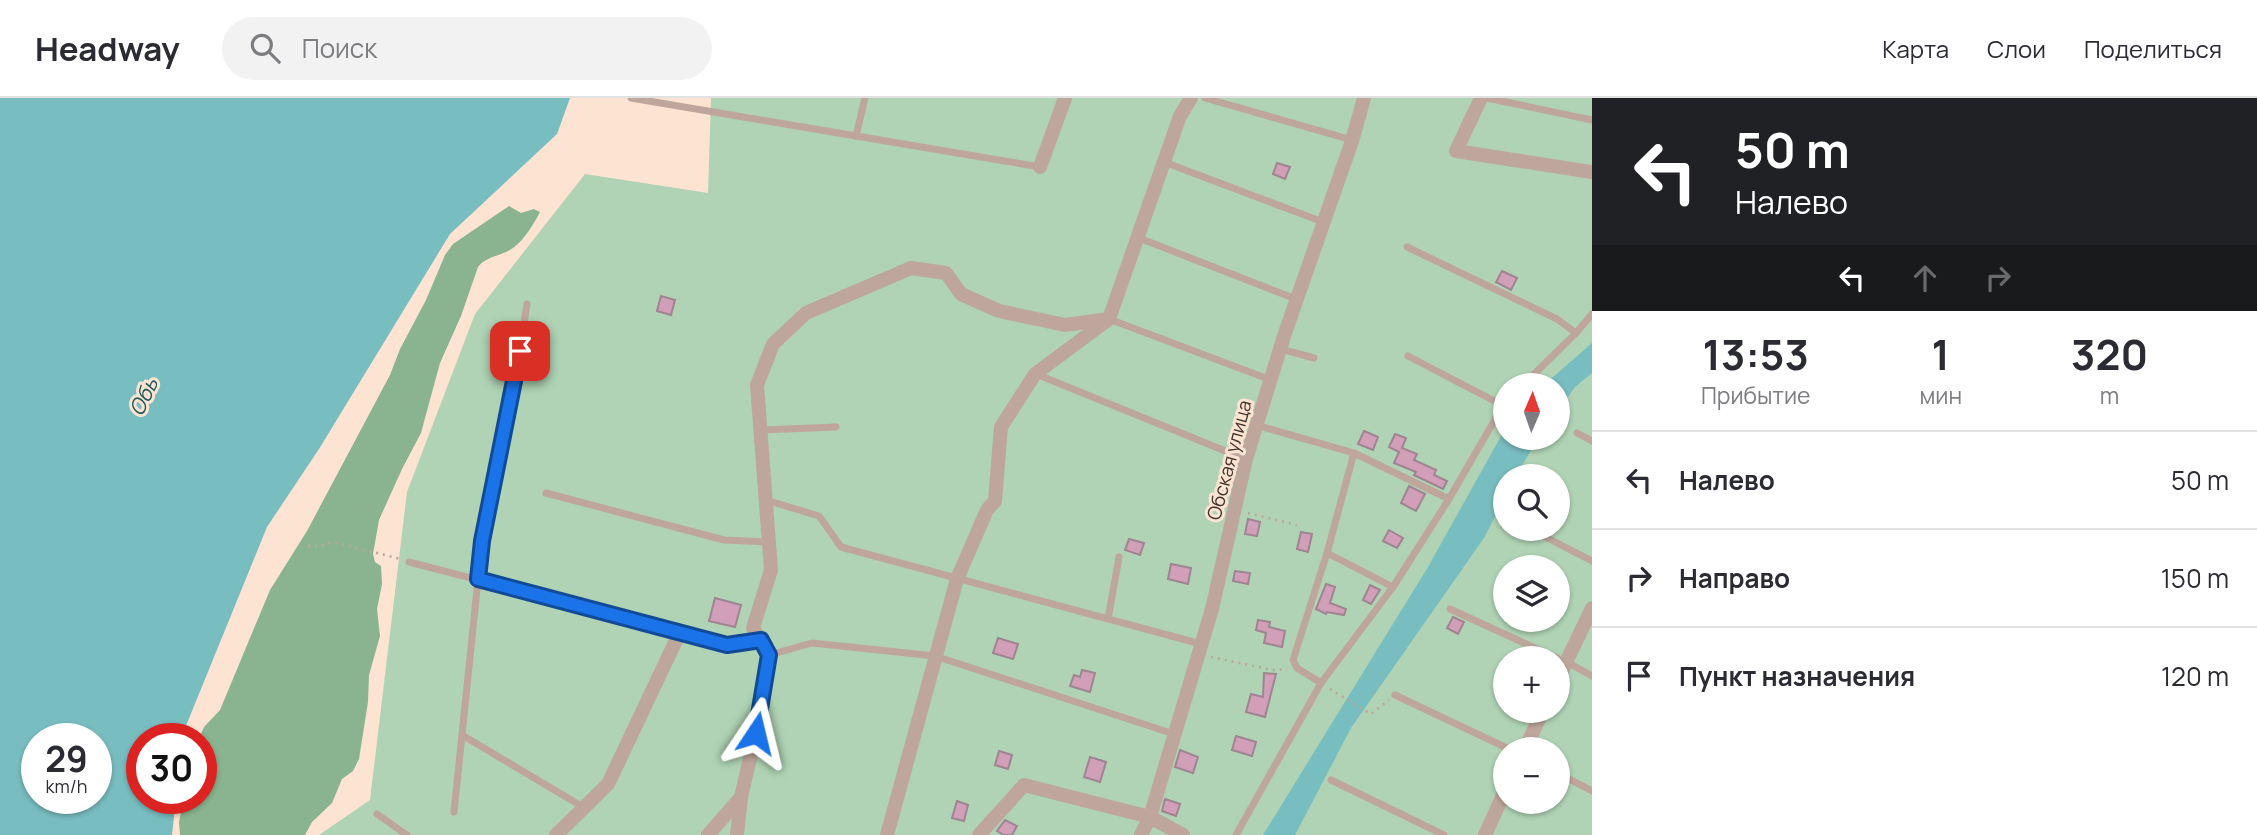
<!DOCTYPE html>
<html lang="ru">
<head>
<meta charset="utf-8">
<style>
	body { margin:0; font-family:Manrope,sans-serif; background:#f2f2f3; color:#2b2b33; height:100vh; display:flex; flex-direction:column; font-size:26px; white-space:nowrap }
	* { box-sizing:border-box; margin:0 }
	p { font-size:23px; color:#7c7c81 }
	.icon { flex:none; width:38px; height:38px; fill:none; stroke:currentColor; stroke-width:2; stroke-linecap:round; stroke-linejoin:round }
	.map { position:relative; flex:1; overflow:hidden }
	.sheet { display:flex; flex-direction:column; background:#fff; width:665px }
	.sheet>* { flex:none }
	.guide { background:#202124; color:#fff; overflow:hidden }
	.needle { width:46px; rotate:2deg }
	.fabs { position:absolute; left:1493px; top:275px; display:grid; gap:14px }
	.fabs a { display:grid; place-items:center; width:77px; height:77px; border-radius:50%; background:#fff; box-shadow:0 2px 5px #0004; font-size:35px }
	.speed { position:absolute; left:21px; top:625px; display:flex; gap:14px; font-size:35px; font-weight:700; text-align:center }
	.speed>* { display:grid; place-content:center; width:91px; height:91px; border-radius:50%; background:#fff; box-shadow:0 2px 5px #0004; line-height:1 }
	.speed small { font-size:18px; font-weight:400 }
	.speed .limit { border:10px solid #d22; background:#fff; color:#111 }
	.pin { position:absolute; display:grid; place-items:center; width:60px; height:60px; color:#fff; margin:-30px; border-radius:14px; box-shadow:0 4px 10px #0006 }
	.me { position:absolute; width:77px; margin:-38px; rotate:10deg; stroke-linejoin:round; filter:drop-shadow(0 0 5px #0008) }
	.turn { display:flex; align-items:center; gap:24px; height:147px; padding:0 28px; font-size:32px }
	.turn .icon { width:91px; height:91px; stroke-width:2.5 }
	.turn b { display:block; font-size:49px; line-height:60px }
	.lanes { display:flex; align-items:center; height:66px; padding:0 28px; background:#0003; justify-content:center; gap:35px; direction:ltr }
	.lanes .off { opacity:.35 }
	.eta { display:flex; justify-content:space-evenly; align-items:center; height:119px; text-align:center }
	.eta b { font-size:42px; font-weight:700; line-height:49px }
	ul { padding:0; list-style:none }
	li { display:flex; align-items:center; gap:21px; height:98px; padding:0 28px; border-top:2px solid #e1e1e2 }
	li div { flex:1 }
	li b { display:block; font-size:26px }
	li em { font-style:normal }
	header { display:flex; align-items:center; gap:42px; box-sizing:border-box; height:98px; padding:0 35px; background:#fff; border-bottom:2px solid #e1e1e2 }
	header strong { font-size:33px }
	nav { display:flex; gap:38px; margin-inline-start:auto; font-size:24px }
	.search { width:490px; height:63px; background:#f2f2f3; display:flex; align-items:center; gap:18px; box-sizing:border-box; padding:0 24px; border-radius:38px; color:#7c7c81; font-size:26px }
	main { display:flex; flex:1; min-height:0 }
	.map>svg:first-child { display:block }
	.green { fill:#afd3b4; fill-rule:evenodd }
	.forest { fill:#89b48f }
	.water { fill:#78bdc0; fill-rule:evenodd }
	.building { fill:#d29fb8; stroke:#9f8491; stroke-width:2 }
	.lines { fill:none; stroke-linecap:round; stroke-linejoin:round }
	.path { stroke:#bba698; stroke-width:2.5; stroke-dasharray:2 5; stroke-linecap:butt }
	.lane { stroke:#bea69c; stroke-width:7 }
	.street { stroke:#bea69c; stroke-width:14 }
	.route-casing { stroke:#114b97; stroke-width:18 }
	.route { stroke:#1a73e8; stroke-width:12 }
	.labels { text-anchor:middle; stroke-width:6; stroke-linejoin:round; paint-order:stroke }
	.street-label { font-size:19px; fill:#40352e; stroke:#fde3d1 }
	.water-label { font-size:21px; font-style:italic; fill:#1f5a5d; stroke:#fde3d1 }
</style>
</head>
<body>
<header>
<strong>Headway</strong>
<div class="search"><svg class="icon" aria-label="search" viewBox="0 0 24 24"><circle cx="10" cy="10" r="6"/><path d="M15 15l6 6"/></svg>Поиск</div>
<nav><a>Карта</a><a>Слои</a><a>Поделиться</a></nav>
</header>
<main>
<div class="map">
<svg width="1592" height="737" viewBox="0 0 1592 737">
	<rect width="100%" height="100%" fill="#fde3d1"/>
	<path class="green" d="M711 0H1592V737H319L370 702 407 394 475 216 585 76 708 95ZM1505 287H1558V340H1505ZM1505 378H1558V430H1505ZM1505 469H1558V522H1505ZM1505 560H1558V612H1505ZM1505 651H1558V704H1505Z"/>
	<path class="forest" d="M509 108 521 115 534 111 540 114C533 127 525 141 513 150 502 158 486 158 478 169L461 218 440 265 421 335 402 371 379 422 373 456 375 464 381 468 382 486 377 511 380 538 369 577 368 604 359 661 353 673 342 681 332 705 312 724 305 737H180L179 724 184 700H201V640H199L204 629 220 612 270 492 307 433 390 277 400 251 426 202 445 157 453 146Z"/>
	<g class="water">
		<path d="M0 0H570L557 36 450 136 319 351 267 429 181 640H142V700H176L172 737H0ZM37 640H96V700H37Z"/>
		<polygon points="1592,245 1592,275 1575,289 1558,313 1558,287 1544,287"/>
		<polygon points="1505,331 1505,340 1538,340 1516,378 1505,378 1505,399 1484,440 1351,630 1295,737 1263,737 1428,469"/>
	</g>
	<g class="building">
		<polygon points="1277,65 1290,69 1285,81 1273,76"/>
		<polygon points="1502,173 1517,180 1511,192 1496,184"/>
		<polygon points="661,198 675,202 671,217 657,213"/>
		<polygon points="1364,333 1378,339 1373,352 1358,346"/>
		<polygon points="1395,336 1406,340 1402,350 1417,356 1414,362 1436,372 1434,377 1447,383 1443,391 1414,377 1416,374 1394,365 1399,354 1389,349"/>
		<polygon points="1409,388 1425,396 1416,413 1401,405"/>
		<polygon points="1248,421 1260,424 1257,438 1245,436"/>
		<polygon points="1389,432 1403,440 1397,450 1383,443"/>
		<polygon points="1301,434 1312,436 1308,454 1297,451"/>
		<polygon points="1129,441 1144,445 1140,457 1125,452"/>
		<polygon points="1171,466 1191,470 1188,486 1168,481"/>
		<polygon points="1235,473 1250,475 1248,486 1233,483"/>
		<polygon points="1326,486 1335,489 1330,505 1346,511 1344,517 1327,514 1326,516 1316,511"/>
		<polygon points="1370,487 1380,492 1371,506 1363,502"/>
		<polygon points="715,500 741,507 735,529 709,523"/>
		<polygon points="1453,519 1464,524 1458,536 1447,530"/>
		<polygon points="1258,522 1270,524 1269,529 1285,533 1282,549 1264,545 1266,535 1256,532"/>
		<polygon points="998,540 1018,546 1013,561 993,555"/>
		<polygon points="1082,572 1095,575 1090,594 1070,588 1074,577 1080,579"/>
		<polygon points="1264,575 1276,576 1265,619 1246,614 1251,596 1263,599"/>
		<polygon points="1236,638 1256,644 1252,658 1232,652"/>
		<polygon points="1180,652 1198,659 1193,675 1175,669"/>
		<polygon points="999,653 1012,657 1008,671 995,667"/>
		<polygon points="1090,659 1106,664 1100,684 1084,679"/>
		<polygon points="1165,701 1180,706 1176,718 1162,713"/>
		<polygon points="957,703 968,707 964,723 952,720"/>
		<polygon points="1005,722 1017,728 1012,737 1004,737 997,733"/>
	</g>
	<g class="lines">
		<g class="path">
			<polyline points="1248,415 1297,427"/>
			<polyline points="308,448 320,448 334,444 400,461"/>
			<polyline points="1211,559 1273,572 1287,571"/>
			<polyline points="1330,591 1371,616 1389,602"/>
		</g>
		<g class="lane">
			<polyline points="631,0 1040,69"/>
			<polyline points="1205,0 1352,42"/>
			<polyline points="1487,0 1592,22"/>
			<polyline points="856,38 865,0"/>
			<polyline points="1164,64 1323,124"/>
			<polyline points="1139,140 1296,201"/>
			<polyline points="1407,149 1557,221 1576,235 1592,216"/>
			<polyline points="1109,221 1271,282"/>
			<polyline points="1281,251 1314,260"/>
			<polyline points="1408,258 1502,307"/>
			<polyline points="1036,276 1245,361"/>
			<polyline points="1523,287 1576,235"/>
			<polyline points="1256,327 1354,355 1449,401"/>
			<polyline points="761,332 836,329"/>
			<polyline points="1577,335 1592,343"/>
			<polyline points="546,395 724,442 769,444"/>
			<polyline points="766,402 819,418 841,449 1201,546"/>
			<polyline points="1528,430 1592,463"/>
			<polyline points="1327,455 1393,489"/>
			<polyline points="409,464 727,546 761,542"/>
			<polyline points="1450,511 1557,560"/>
			<polyline points="1108,521 1119,459"/>
			<polyline points="769,557 812,545 935,558 1174,636"/>
			<polyline points="1565,563 1592,578"/>
			<polyline points="1321,585 1393,489 1449,401 1505,304"/>
			<polyline points="1395,597 1509,651"/>
			<polyline points="462,637 583,709"/>
			<polyline points="1558,675 1592,693"/>
			<polyline points="1331,682 1444,737"/>
			<polyline points="454,714 482,443 516,277 527,206"/>
			<polyline points="377,716 407,737"/>
			<polyline points="1236,737 1321,585 1297,570 1293,562 1327,455 1354,355"/>
		</g>
		<g class="street">
			<polyline points="1481,0 1456,53 1592,74"/>
			<polyline points="1040,69 1065,0"/>
			<polyline points="1558,581 1592,510"/>
			<polyline points="1525,651 1543,612"/>
			<polyline points="556,737 608,686 680,534"/>
			<polyline points="708,737 741,699"/>
			<polyline points="737,737 741,699 756,635 769,557 753,530 771,472 757,287 773,246 806,215 911,170 946,175 961,196 999,213 1065,227 1109,221"/>
			<polyline points="887,737 957,481 987,412 995,403 1001,329 1035,276 1109,221 1180,18 1191,0"/>
			<polyline points="979,737 1024,687 1150,719 1183,737"/>
			<polyline points="1141,737 1150,719 1212,511 1246,361 1285,235 1352,43 1364,0"/>
			<polyline points="1485,737 1505,693"/>
		</g>
	</g>
	<g class="lines">
		<g class="route-casing">
			<polyline id="route" points="520,253 482,443 478,481 727,547 761,542 769,557 756,635"/>
		</g>
		<use href="#route" class="route"/>
	</g>
	<g class="labels">
		<g class="street-label">
			<text transform="translate(1229 362) rotate(-75)" y="7">Обская улица</text>
		</g>
		<g class="water-label">
			<text transform="translate(144 299) rotate(-64)" y="7">Обь</text>
		</g>
	</g>
</svg>
<div class="fabs">
<a><svg class="needle" viewBox="-14 -14 28 28"><path d="M0-13l5 13h-10z" fill="#e53935"/><path d="M0 13l5-13h-10z" fill="#7c7c81"/></svg></a>
<a><svg class="icon" aria-label="search" viewBox="0 0 24 24"><circle cx="10" cy="10" r="6"/><path d="M15 15l6 6"/></svg></a>
<a><svg class="icon" aria-label="layers" viewBox="0 0 24 24"><path d="M12 4l9 5-9 5-9-5zM3 14l9 5 9-5"/></svg></a>
<a>+</a>
<a>−</a>
</div>
<div class="speed"><div>29<small>km/h</small></div><div class="limit">30</div></div>
<div class="pin" style="left:520px;top:253px;background:#d93025"><svg class="icon" aria-label="arrive" viewBox="0 0 24 24"><path d="M6 21V4h12l-3 4 3 4H6"/></svg></div>
<svg class="me" style="left:756px;top:635px" viewBox="-20 -20 40 40"><path d="M0-17L14 15 0 8-14 15z" fill="#1a73e8" stroke="#fff" stroke-width="4"/></svg>
</div>
<section class="sheet">
<div class="guide">
<div class="turn"><svg class="icon" aria-label="left" viewBox="0 0 24 24"><path d="M17 20v-9H6M10 6l-5 5 5 5"/></svg><div><b>50 m</b>Налево</div></div>
<div class="lanes"><svg class="icon" aria-label="left" viewBox="0 0 24 24"><path d="M17 20v-9H6M10 6l-5 5 5 5"/></svg><svg class="icon off" aria-label="ahead" viewBox="0 0 24 24"><path d="M12 20V5M6 11l6-6 6 6"/></svg><svg class="icon off" aria-label="right" viewBox="0 0 24 24"><path d="M7 20v-9h11M14 6l5 5-5 5"/></svg></div>
</div>
<div class="eta">
<div><b>13:53</b><p>Прибытие</p></div>
<div><b>1</b><p>мин</p></div>
<div><b>320</b><p>m</p></div>
</div>
<ul>
<li><svg class="icon" aria-label="left" viewBox="0 0 24 24"><path d="M17 20v-9H6M10 6l-5 5 5 5"/></svg><div><b>Налево</b></div><em>50 m</em></li>
<li><svg class="icon" aria-label="right" viewBox="0 0 24 24"><path d="M7 20v-9h11M14 6l5 5-5 5"/></svg><div><b>Направо</b></div><em>150 m</em></li>
<li><svg class="icon" aria-label="arrive" viewBox="0 0 24 24"><path d="M6 21V4h12l-3 4 3 4H6"/></svg><div><b>Пункт назначения</b></div><em>120 m</em></li>
</ul>
</section>
</main>
</body>
</html>
